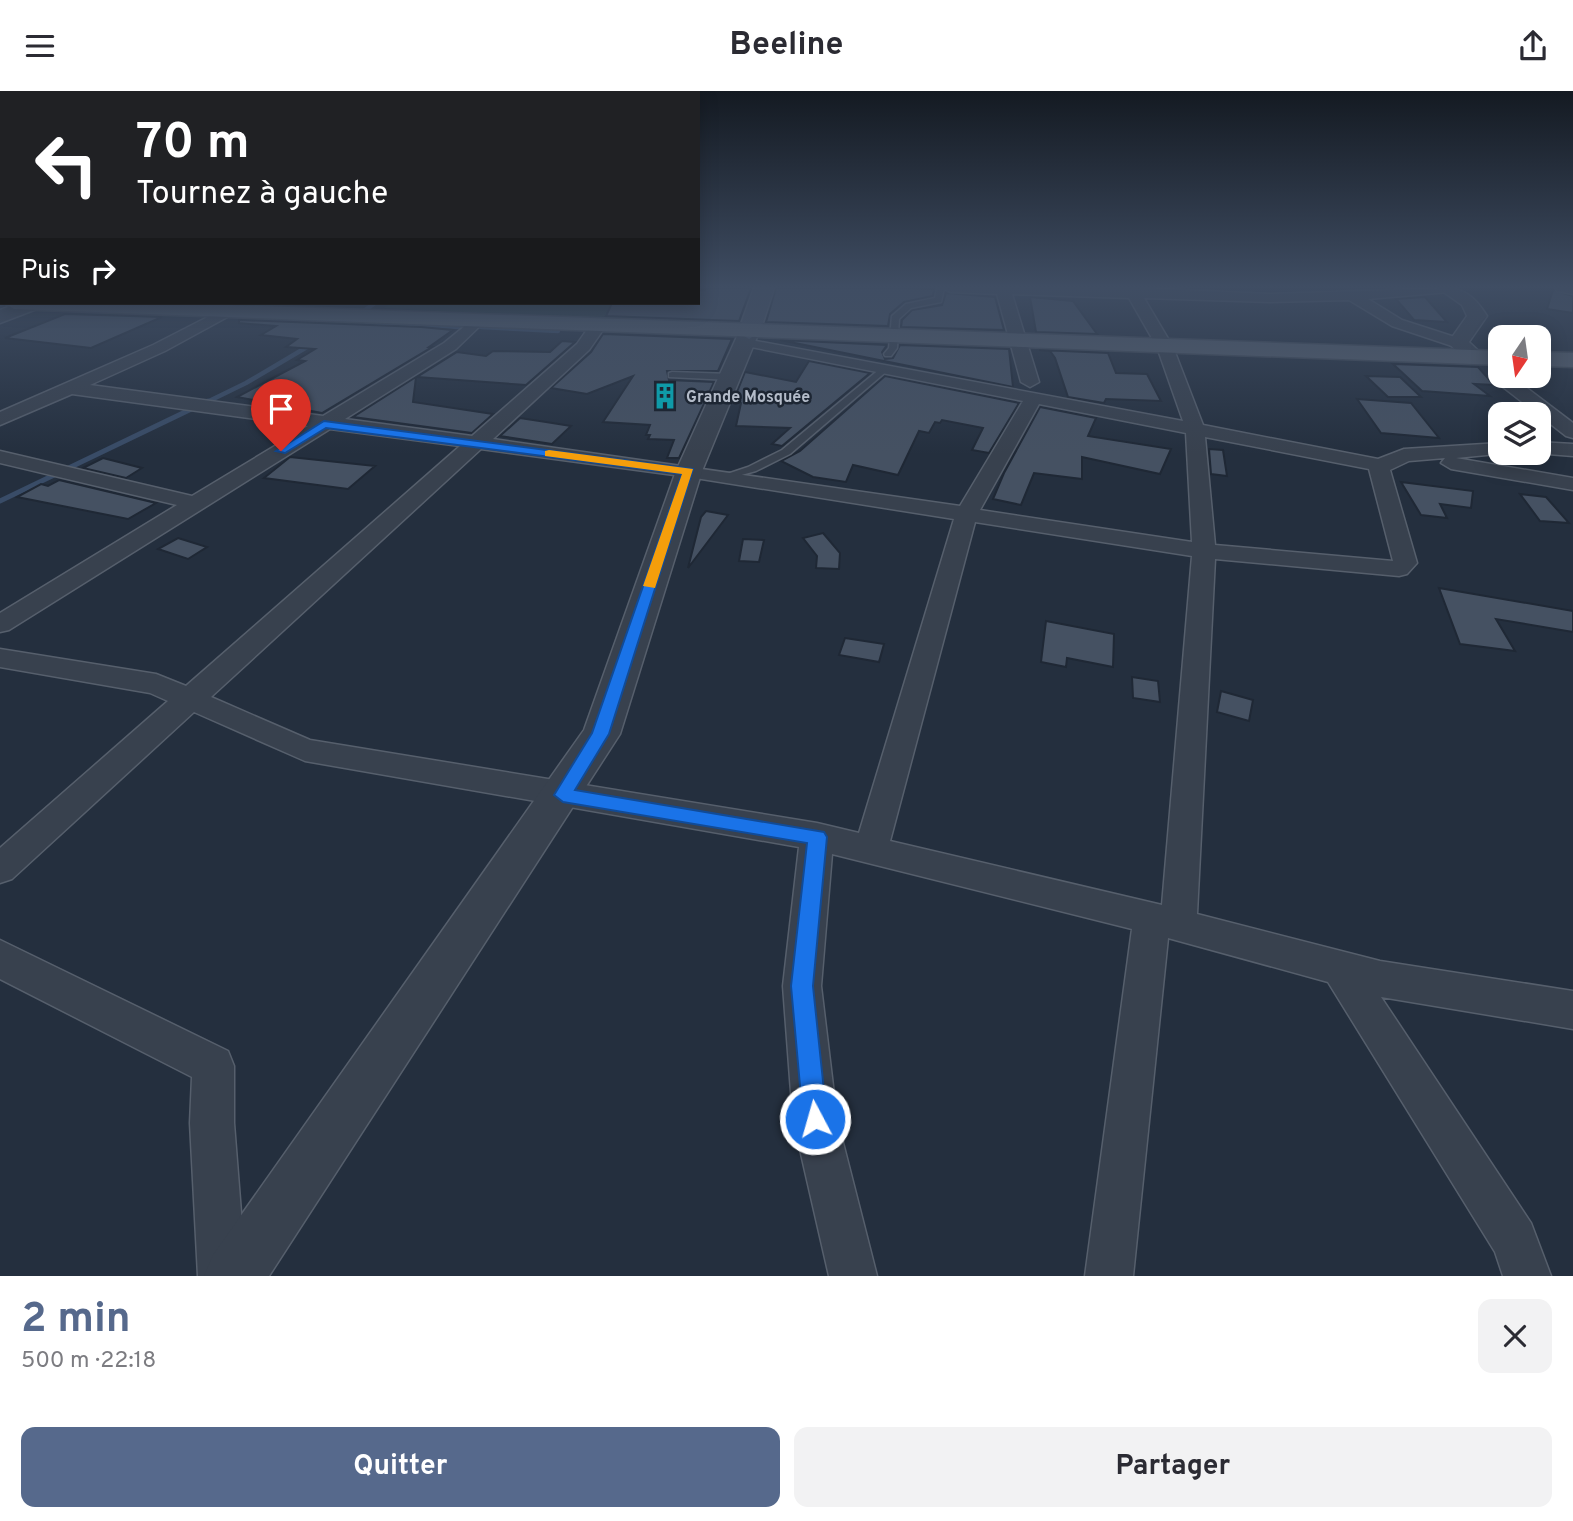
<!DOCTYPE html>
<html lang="fr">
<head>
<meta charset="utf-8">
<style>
	body { margin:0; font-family:Overpass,sans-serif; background:#f2f2f3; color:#2b2b33; height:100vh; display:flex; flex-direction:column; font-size:26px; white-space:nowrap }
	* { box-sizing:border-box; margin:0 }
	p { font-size:23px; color:#7c7c81 }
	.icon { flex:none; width:38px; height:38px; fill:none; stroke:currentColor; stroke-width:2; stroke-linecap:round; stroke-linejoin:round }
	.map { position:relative; height:1185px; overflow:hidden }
	.side { display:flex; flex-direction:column; background:#fff; flex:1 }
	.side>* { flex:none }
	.guide { position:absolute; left:0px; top:0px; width:700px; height:214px; box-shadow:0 4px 18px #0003; background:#202124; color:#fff; overflow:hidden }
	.needle { width:46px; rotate:193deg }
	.fabs { position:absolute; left:1488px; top:234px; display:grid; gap:14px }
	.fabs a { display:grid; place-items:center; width:63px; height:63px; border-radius:14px; background:#fff; box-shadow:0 4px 18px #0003; font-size:35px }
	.pin { position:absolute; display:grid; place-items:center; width:60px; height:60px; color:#fff; margin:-72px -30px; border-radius:50% 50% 50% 0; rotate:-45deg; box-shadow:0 0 7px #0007 }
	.pin .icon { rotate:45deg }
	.me { position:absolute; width:77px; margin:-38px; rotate:354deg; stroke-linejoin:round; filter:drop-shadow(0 0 5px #0008) }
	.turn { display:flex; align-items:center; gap:24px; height:147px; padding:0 21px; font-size:32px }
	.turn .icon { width:91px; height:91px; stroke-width:2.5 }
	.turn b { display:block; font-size:49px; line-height:60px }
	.then { display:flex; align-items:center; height:66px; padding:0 21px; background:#0003; gap:14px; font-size:26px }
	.round { display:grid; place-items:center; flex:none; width:74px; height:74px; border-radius:14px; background:#f2f2f3 }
	.headline { display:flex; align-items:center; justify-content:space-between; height:119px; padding:0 21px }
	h1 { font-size:42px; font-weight:700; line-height:52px; color:#56698c }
	.action { display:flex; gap:14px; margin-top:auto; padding:14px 21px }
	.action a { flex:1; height:80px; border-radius:14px; background:#56698c; color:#fff; font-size:28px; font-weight:700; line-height:80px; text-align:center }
	.action a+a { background:#f2f2f3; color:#2b2b33 }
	header { display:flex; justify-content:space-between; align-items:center; height:91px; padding:0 21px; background:#fff; font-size:32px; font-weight:700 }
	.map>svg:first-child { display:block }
	.green { fill:#263c3f }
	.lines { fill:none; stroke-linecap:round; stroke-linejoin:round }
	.stream-far1 { stroke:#394c67; stroke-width:4.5 }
	.stream { stroke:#394c67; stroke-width:5 }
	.building { fill:#455162; stroke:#1f2835; stroke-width:2 }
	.service-casing { stroke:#565f6c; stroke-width:3 }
	.minor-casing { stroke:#565f6c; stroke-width:3 }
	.tertiary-casing { stroke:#565f6c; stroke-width:3 }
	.secondary-casing { stroke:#565f6c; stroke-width:3 }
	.primary-casing { stroke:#414a57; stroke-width:3 }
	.service { fill:#38414e; fill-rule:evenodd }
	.minor { fill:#38414e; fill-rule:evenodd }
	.tertiary { fill:#38414e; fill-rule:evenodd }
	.secondary { fill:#465061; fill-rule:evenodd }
	.primary { fill:#56606e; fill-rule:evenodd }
	.route { fill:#1a73e8; stroke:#114b97; stroke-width:2 }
	.slow { fill:#f59e0b }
	.labels { text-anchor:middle; stroke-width:5; stroke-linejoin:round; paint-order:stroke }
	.far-poi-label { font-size:16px; font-weight:bold; fill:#b4bcc9; stroke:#1d2633; text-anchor:start }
</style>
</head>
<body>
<header><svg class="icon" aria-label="menu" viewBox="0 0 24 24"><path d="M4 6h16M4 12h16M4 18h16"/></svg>Beeline<svg class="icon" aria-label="share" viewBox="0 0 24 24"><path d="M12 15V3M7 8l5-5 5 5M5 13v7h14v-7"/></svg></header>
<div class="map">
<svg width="1573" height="1185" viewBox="0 0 1573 1185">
	<rect width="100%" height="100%" fill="#242f3e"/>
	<polygon class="green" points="391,212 631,212 644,218 640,225 561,226 384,217"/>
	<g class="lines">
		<g class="stream-far1">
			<polyline points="138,212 155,212"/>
			<polyline points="367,231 461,236"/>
			<polyline points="481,236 558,240"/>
			<polyline points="340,237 375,212"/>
			<polyline points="205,312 246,292 312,253"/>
		</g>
		<polyline class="stream" points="0,410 208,310"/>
	</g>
	<g class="building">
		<polygon points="714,197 751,197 739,230 606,225 612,212 698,212 698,199"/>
		<polygon points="776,197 880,197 934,198 933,205 904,211 890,223 888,235 766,231"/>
		<polygon points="1553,199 1573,205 1573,222 1547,218"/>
		<polygon points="946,202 995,206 1004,239 901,236 902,229 912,219 942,214"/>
		<polygon points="1030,206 1073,210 1097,243 1036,241"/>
		<polygon points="1425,206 1447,231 1414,229 1396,208"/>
		<polygon points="65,223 162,226 91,257 5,247"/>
		<polygon points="239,229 421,236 453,239 429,256 432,256 322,322 237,306 305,270 297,269 315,258 286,256 297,248 261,244 276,235 239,232"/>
		<polygon points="603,243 732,248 718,280 667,280 669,289 714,291 679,367 667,367 674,349 648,348 650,344 646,344 650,334 603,331 633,285 587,303 551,297 591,261"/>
		<polygon points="780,249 887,254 882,261 885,268 893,267 900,254 1009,258 1013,296"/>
		<polygon points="562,250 575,251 526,294 417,286 457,261 486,265 493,260 550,261"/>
		<polygon points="1039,259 1108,262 1116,282 1147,283 1161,310 1106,308 1104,312 1068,306 1055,267 1050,260"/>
		<polygon points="809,270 870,282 782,355 772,353 790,337 736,335 741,312 733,311 745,281 796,291"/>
		<polygon points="1393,273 1478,276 1494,294 1474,293 1490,305 1422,300"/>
		<polygon points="885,285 1019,312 989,362 972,359 983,337 942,329 940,332 935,331 929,342 919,340 898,384 853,374 846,391 813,386 781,370 800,360"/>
		<polygon points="1366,285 1400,286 1421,306 1388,306"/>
		<polygon points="416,286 413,311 493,323 472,342 353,326"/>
		<polygon points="1357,308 1411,312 1439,347 1381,342"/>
		<polygon points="1040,316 1096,327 1088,345 1171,358 1160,383 1082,366 1082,388 1034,382 1021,414 993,408 1004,382"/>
		<polygon points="520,327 546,331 571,335 552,353 500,345"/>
		<polygon points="1209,358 1223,359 1227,385 1211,383"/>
		<polygon points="290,366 375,375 348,398 264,387"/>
		<polygon points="103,367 142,377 126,387 83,377"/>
		<polygon points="59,389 156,412 128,428 17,406 41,393 48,395"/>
		<polygon points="1401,391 1473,400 1471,417 1440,413 1447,427 1421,424"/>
		<polygon points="1520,403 1546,406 1569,432 1540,430"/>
		<polygon points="706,420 728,424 688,477 701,426"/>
		<polygon points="823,442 840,462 839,478 816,477 817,465 803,447"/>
		<polygon points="178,447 207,456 188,468 158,458"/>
		<polygon points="743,448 764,449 759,471 739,470"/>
		<polygon points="1439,497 1573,520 1573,541 1496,528 1515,560 1460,553"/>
		<polygon points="1046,530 1114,543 1113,576 1067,567 1066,576 1041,571"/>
		<polygon points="845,547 884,553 879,571 839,564"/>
		<polygon points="1132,586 1158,590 1160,611 1133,607"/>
		<polygon points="1221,600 1253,609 1249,630 1217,621"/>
	</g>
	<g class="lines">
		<g class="service-casing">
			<g id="service">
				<polygon points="937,197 944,197 941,211 911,217 899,228 897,257 891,265 885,265 884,263 889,257 892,225 906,213 935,207"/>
				<polygon points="881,277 888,279 790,363 756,380 723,389 718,386 748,376 782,359"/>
				<polygon points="672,281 730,283 734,286 730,289 669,286 669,282"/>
			</g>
		</g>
		<g class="minor-casing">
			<g id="minor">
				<path d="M943 197H1138L1270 203 1456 197 1449 201 1368 208 1402 229 1464 249V255L1458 257 1392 235 1349 209 1270 211 1144 207 1173 256 1203 334 1378 368 1404 358 1500 352V362H1507L1456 367 1573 387V399L1451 378 1441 372 1445 367 1409 370 1390 379 1417 472 1407 483 1399 485 1215 468 1197 823 1380 870 1573 900V938L1381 906 1531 1132 1551 1185H1503L1495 1161 1328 891 1168 847 1133 1185H1085L1132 838 832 763 821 895 837 1028 877 1185H829L793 1028 783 895 799 756 305 670 194 621 12 788 0 792V757L168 610 150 602 0 576V558L156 583 186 595 460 355 330 338 9 539 0 541V522L177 414 0 372V360L192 405 308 335 72 303 0 334V321L153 254 235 212H253L165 260 90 294 323 325 444 252 476 226 484 231 456 258 345 328 472 345 577 253 591 233 597 231 605 236 589 259 493 348 960 415 1023 310 746 255 738 250 740 247 1183 330 1157 256 1129 207 1012 203 1039 291 1030 296 1021 291 997 203 950 201ZM1039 313 1186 342 1192 451 980 419ZM1205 346 1369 378 1393 470 1215 454ZM481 358 689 386 954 428 859 742 817 732 310 649 211 606ZM975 431 1192 465 1162 814 890 750Z"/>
				<polygon points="1555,197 1573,197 1573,203 1557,200"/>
				<polygon points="1500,280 1500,285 1511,285 1573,332 1573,347 1566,345 1494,289 1491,285"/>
				<polygon points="1538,351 1573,353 1573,365 1535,362 1538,362"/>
				<polygon points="0,849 228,960 234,975 234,1032 246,1185 198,1185 190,1032 192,986 0,888"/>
			</g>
		</g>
		<g class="tertiary-casing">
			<g id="tertiary">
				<path d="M1438 197C1463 196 1474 204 1487 225L1469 251 1486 267 1483 271H1469L1448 252 1467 225 1462 214Z"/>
				<polygon points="19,212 44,212 42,216 0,232 0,219"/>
				<polygon points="749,235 759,241 702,380 620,643 269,1185 204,1185 213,1164 584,639 676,380 739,241"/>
			</g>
		</g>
		<g class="secondary-casing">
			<polygon id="secondary" points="754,197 774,197 760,241 749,248 738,241"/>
		</g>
		<g class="primary-casing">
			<g id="primary">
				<polygon points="4,212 175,212 1500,260 1500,274 14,218"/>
				<polygon points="1538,261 1573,262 1573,276 1538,275"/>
			</g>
		</g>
		<use href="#service" class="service"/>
		<use href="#minor" class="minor"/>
		<use href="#tertiary" class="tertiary"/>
		<use href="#secondary" class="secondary"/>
		<use href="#primary" class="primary"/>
	</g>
	<linearGradient id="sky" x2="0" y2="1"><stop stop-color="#141a22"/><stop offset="0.54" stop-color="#3f4d63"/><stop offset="1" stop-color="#3f4d63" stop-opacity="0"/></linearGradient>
	<rect width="1573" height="363" fill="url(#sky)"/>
	<polygon class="route" points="324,330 693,378 609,643 575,699 824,741 827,746 813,895 827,1028 824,1036 815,1040 806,1036 803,1028 791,895 807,752 563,711 554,704 592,642 682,383 326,337 285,362 276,360"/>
	<polygon class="slow" points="549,359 693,378 655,497 643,495 682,383 545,365 545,360"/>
	<defs>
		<g id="building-bare" transform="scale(2.1)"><path d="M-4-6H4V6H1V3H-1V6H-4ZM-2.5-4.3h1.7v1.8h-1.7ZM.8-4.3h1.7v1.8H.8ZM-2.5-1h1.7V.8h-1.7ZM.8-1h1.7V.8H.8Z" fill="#0f9aa8" stroke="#1d2633" stroke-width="2.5" paint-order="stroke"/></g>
	</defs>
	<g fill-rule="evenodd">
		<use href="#building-bare" x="665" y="305"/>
	</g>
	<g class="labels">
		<g class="far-poi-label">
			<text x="686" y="311">Grande Mosquée</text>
		</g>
	</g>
</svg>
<div class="fabs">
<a><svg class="needle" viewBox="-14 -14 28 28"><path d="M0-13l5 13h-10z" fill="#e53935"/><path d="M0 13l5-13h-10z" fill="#7c7c81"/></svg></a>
<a><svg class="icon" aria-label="layers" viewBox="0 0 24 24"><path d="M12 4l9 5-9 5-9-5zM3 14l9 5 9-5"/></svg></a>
</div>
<div class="pin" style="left:281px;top:360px;background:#d93025"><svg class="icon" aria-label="arrive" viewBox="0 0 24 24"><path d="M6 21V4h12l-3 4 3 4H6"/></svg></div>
<svg class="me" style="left:815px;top:1028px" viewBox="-20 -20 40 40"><circle r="17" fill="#1a73e8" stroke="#fff" stroke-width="3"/><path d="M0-11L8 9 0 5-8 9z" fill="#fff"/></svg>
<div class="guide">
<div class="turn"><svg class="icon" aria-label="left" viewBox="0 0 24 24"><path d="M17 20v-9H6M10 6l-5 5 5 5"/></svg><div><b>70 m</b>Tournez à gauche</div></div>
<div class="then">Puis<svg class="icon" aria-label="right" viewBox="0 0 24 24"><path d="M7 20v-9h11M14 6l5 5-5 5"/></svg></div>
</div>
</div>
<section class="side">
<div class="headline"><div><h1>2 min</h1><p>500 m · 22:18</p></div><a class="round"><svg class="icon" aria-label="close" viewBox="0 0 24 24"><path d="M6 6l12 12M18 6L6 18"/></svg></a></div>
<div class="action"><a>Quitter</a><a>Partager</a></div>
</section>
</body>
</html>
